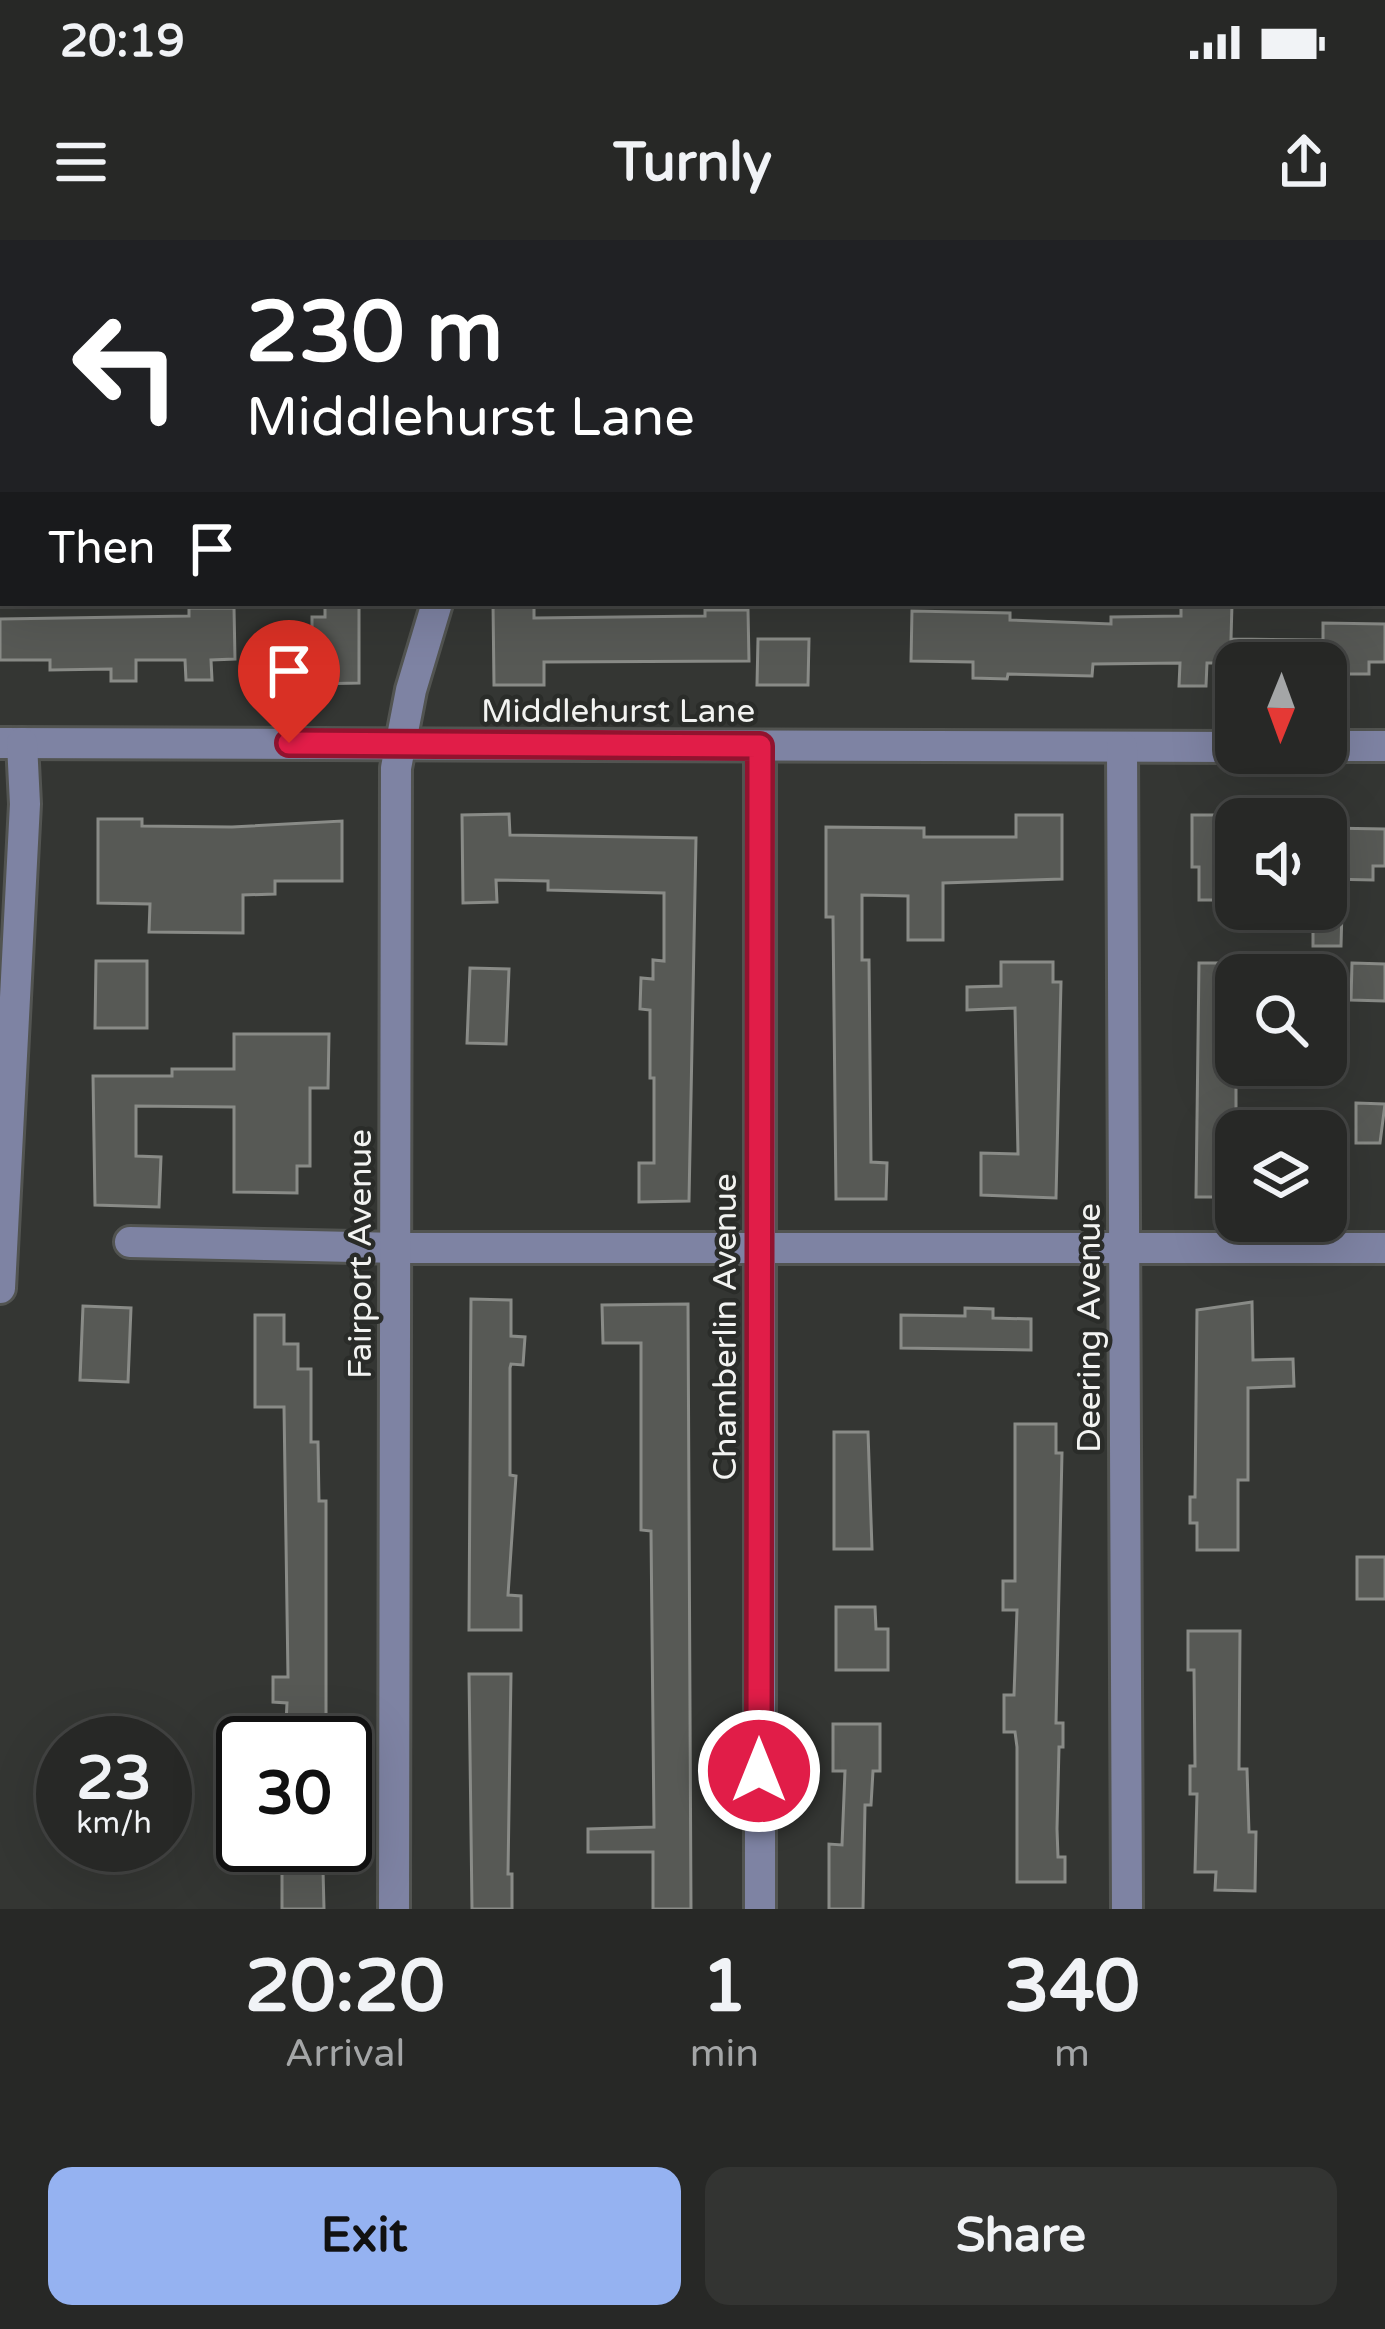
<!DOCTYPE html>
<html lang="en">
<head>
<meta charset="utf-8">
<style>
	body { margin:0; font-family:"Varela Round",sans-serif; background:#333432; color:#f1f3f6; height:100vh; display:flex; flex-direction:column; font-size:45px; white-space:nowrap }
	* { box-sizing:border-box; margin:0 }
	p { font-size:39px; color:#a4a6a7 }
	.icon { flex:none; width:66px; height:66px; fill:none; stroke:currentColor; stroke-width:2; stroke-linecap:round; stroke-linejoin:round }
	.map { position:relative; height:1669px; overflow:hidden }
	.panel { display:flex; flex-direction:column; background:#272826; flex:1 }
	.panel>* { flex:none }
	.top-card { position:absolute; left:0px; top:0px; width:1386px; height:366px; box-shadow:0 12px 48px #0002,0 0 0 3px #434443; background:#202124; color:#fff; overflow:hidden }
	.needle { width:78px; rotate:181deg }
	.buttons { position:absolute; left:1215px; top:402px; display:grid; gap:24px }
	.buttons a { display:grid; place-items:center; width:132px; height:132px; border-radius:24px; background:#272826; box-shadow:0 12px 48px #0002,0 0 0 3px #434443; font-size:60px }
	.speed { position:absolute; left:36px; top:1476px; display:flex; gap:24px; font-size:60px; font-weight:700; text-align:center }
	.speed>* { display:grid; place-content:center; width:156px; height:156px; border-radius:50%; background:#272826; box-shadow:0 12px 48px #0002,0 0 0 3px #434443; line-height:1 }
	.speed small { font-size:30px; font-weight:400 }
	.speed .limit { border:6px solid #111; border-radius:18px; background:#fff; color:#111 }
	.pin { position:absolute; display:grid; place-items:center; width:102px; height:102px; color:#fff; margin:-123px -51px; border-radius:50% 50% 50% 0; rotate:-45deg; box-shadow:0 0 12px #0007 }
	.pin .icon { rotate:45deg }
	.me { position:absolute; width:132px; margin:-66px; rotate:0deg; stroke-linejoin:round; filter:drop-shadow(0 0 9px #0008) }
	.turn { display:flex; align-items:center; gap:42px; height:252px; padding:0 48px; font-size:54px }
	.turn .icon { width:156px; height:156px; stroke-width:2.5 }
	.turn b { display:block; font-size:84px; line-height:102px }
	.then { display:flex; align-items:center; height:114px; padding:0 48px; background:#0003; gap:24px; font-size:45px }
	.eta { display:flex; justify-content:space-evenly; align-items:center; height:204px; text-align:center }
	.eta b { font-size:72px; font-weight:700; line-height:84px }
	.primary-button { display:flex; gap:24px; margin-top:auto; padding:24px 48px }
	.primary-button a { flex:1; height:138px; border-radius:24px; background:#95b2f1; color:#111; font-size:48px; font-weight:700; line-height:138px; text-align:center }
	.primary-button a+a { background:#333432; color:#f1f3f6 }
	.status { display:flex; justify-content:space-between; align-items:center; height:84px; padding:0 60px; background:#272826; direction:ltr }
	.status svg { height:33px; fill:currentColor }
	header { display:flex; justify-content:space-between; align-items:center; height:156px; padding:0 48px; background:#272826; font-size:54px; font-weight:700 }
	.map>svg:first-child { display:block }
	.building { fill:#575955; stroke:#898b87; stroke-width:3 }
	.lines { fill:none; stroke-linecap:round; stroke-linejoin:round }
	.minor-casing { stroke:#525451; stroke-width:36 }
	.minor { stroke:#7e83a3; stroke-width:30 }
	.route-casing { stroke:#92132f; stroke-width:30 }
	.route { stroke:#e11d48; stroke-width:21 }
	.labels { text-anchor:middle; stroke-width:9; stroke-linejoin:round; paint-order:stroke }
	.street-label { font-size:33px; fill:#f2f3f1; stroke:#2a2c29 }
</style>
</head>
<body>
<div class="status"><b>20:19</b><svg viewBox="0 0 49 12"><path d="M0 12V9h3v3zM5 12V6h3v6zM10 12V3h3v9zM15 12V0h3v12zM26 1h20v11H26zM47 4h2v5h-2z"/></svg></div>
<header><svg class="icon" aria-label="menu" viewBox="0 0 24 24"><path d="M4 6h16M4 12h16M4 18h16"/></svg>Turnly<svg class="icon" aria-label="share" viewBox="0 0 24 24"><path d="M12 15V3M7 8l5-5 5 5M5 13v7h14v-7"/></svg></header>
<div class="map">
<svg width="1385" height="1669" viewBox="0 0 1385 1669">
	<rect width="100%" height="100%" fill="#343633"/>
	<g class="building">
		<polygon points="325,363 359,363 359,443 312,444 312,377 325,377"/>
		<polygon points="493,363 534,363 534,378 705,376 705,370 748,370 749,421 544,422 544,445 494,445"/>
		<polygon points="1181,363 1232,364 1231,399 1323,400 1323,383 1385,384 1385,422 1369,422 1369,434 1326,434 1326,423 1207,423 1206,446 1179,446 1180,423 1093,424 1092,436 1008,434 1007,439 973,438 973,422 911,421 912,371 1010,373 1010,380 1111,384 1111,377 1181,376"/>
		<polygon points="189,368 234,368 235,419 211,420 212,440 186,440 185,420 136,420 136,441 111,441 111,429 50,430 50,420 0,420 0,379 189,376"/>
		<polygon points="758,399 809,399 808,445 757,445"/>
		<polygon points="509,574 510,595 696,598 689,961 639,962 639,923 654,923 654,838 650,838 650,770 640,769 641,738 653,739 653,720 664,721 664,653 548,650 548,641 496,640 497,662 463,663 462,575"/>
		<polygon points="1016,575 1062,575 1062,639 943,643 943,700 908,700 908,656 862,655 862,720 869,720 871,922 887,923 886,959 836,959 833,677 826,677 826,587 924,588 924,597 1016,597"/>
		<polygon points="1192,575 1236,575 1236,660 1199,660 1199,627 1192,627"/>
		<polygon points="98,579 142,579 142,586 232,587 342,581 342,641 275,641 275,654 243,655 243,693 149,692 150,664 98,663"/>
		<polygon points="1328,588 1385,589 1385,626 1373,626 1373,640 1327,639"/>
		<polygon points="1313,670 1342,670 1341,706 1313,706"/>
		<polygon points="96,721 147,721 147,788 95,788"/>
		<polygon points="1001,722 1053,722 1053,742 1061,742 1056,958 981,955 981,913 1018,914 1015,768 967,770 967,747 1001,746"/>
		<polygon points="1199,723 1236,723 1236,957 1196,957"/>
		<polygon points="1352,723 1385,724 1385,761 1351,760"/>
		<polygon points="470,728 509,729 506,804 467,803"/>
		<polygon points="234,794 329,794 328,848 310,848 310,926 297,926 297,953 234,952 234,867 136,866 136,916 161,917 159,967 95,965 93,836 172,836 172,829 234,829"/>
		<polygon points="1356,863 1385,864 1380,903 1356,903"/>
		<polygon points="471,1059 511,1060 511,1096 525,1097 523,1125 511,1124 510,1128 510,1235 516,1236 508,1355 521,1356 521,1390 469,1390"/>
		<polygon points="1252,1062 1253,1120 1293,1119 1294,1146 1248,1148 1248,1240 1238,1240 1238,1310 1197,1310 1197,1283 1190,1283 1190,1257 1195,1257 1197,1070"/>
		<polygon points="688,1064 691,1669 653,1669 653,1612 588,1612 588,1589 654,1587 651,1291 641,1290 641,1103 603,1103 602,1065"/>
		<polygon points="83,1066 131,1068 128,1142 80,1140"/>
		<polygon points="965,1068 993,1069 993,1078 1031,1079 1031,1110 901,1108 901,1075 965,1076"/>
		<polygon points="255,1075 284,1075 284,1104 298,1104 298,1129 311,1129 311,1202 318,1202 319,1261 326,1261 326,1503 285,1503 287,1463 273,1462 273,1437 288,1437 284,1167 255,1167"/>
		<polygon points="1015,1184 1056,1184 1056,1213 1062,1213 1056,1483 1063,1483 1063,1507 1059,1507 1057,1589 1058,1617 1065,1617 1065,1642 1017,1642 1017,1507 1015,1492 1004,1492 1004,1455 1014,1455 1017,1370 1003,1370 1003,1341 1015,1341"/>
		<polygon points="834,1192 868,1192 872,1309 834,1309"/>
		<rect x="1357" y="1317" width="28" height="42"/>
		<polygon points="836,1367 875,1367 876,1389 888,1389 888,1430 836,1430"/>
		<polygon points="1188,1391 1240,1391 1239,1529 1247,1529 1249,1592 1256,1592 1255,1651 1215,1650 1216,1632 1195,1632 1197,1554 1190,1554 1190,1526 1195,1526 1194,1430 1188,1430"/>
		<polygon points="469,1434 511,1434 508,1634 512,1634 512,1669 472,1669"/>
		<polygon points="833,1484 880,1484 880,1531 873,1531 871,1565 865,1565 863,1669 829,1669 829,1604 842,1605 845,1531 833,1531"/>
		<polygon points="282,1605 309,1605 309,1630 323,1630 324,1669 282,1669"/>
	</g>
	<g class="lines">
		<g class="minor-casing">
			<g id="minor">
				<polyline points="472,3 472,0"/>
				<polyline points="0,63 3,64"/>
				<polyline points="1383,106 1385,106"/>
				<polyline points="0,503 1236,507"/>
				<polyline points="1326,506 1385,506"/>
				<polyline points="1122,507 1127,1669"/>
				<polyline points="130,1002 398,1008 1385,1008"/>
				<polyline points="0,1048 25,564 22,503"/>
				<polyline points="394,1669 396,528 411,450 437,363"/>
				<polyline points="760,1669 760,506"/>
			</g>
		</g>
		<use href="#minor" class="minor"/>
	</g>
	<g class="lines">
		<g class="route-casing">
			<polyline id="route" points="289,503 760,506 759,1531"/>
		</g>
		<use href="#route" class="route"/>
	</g>
	<g class="labels">
		<g class="street-label">
			<text x="618" y="482">Middlehurst Lane</text>
			<text transform="translate(359 1014) rotate(-90)" y="12">Fairport Avenue</text>
			<text transform="translate(724 1087) rotate(-90)" y="12">Chamberlin Avenue</text>
			<text transform="translate(1088 1088) rotate(-90)" y="12">Deering Avenue</text>
		</g>
	</g>
</svg>
<div class="buttons">
<a><svg class="needle" viewBox="-14 -14 28 28"><path d="M0-13l5 13h-10z" fill="#e53935"/><path d="M0 13l5-13h-10z" fill="#a4a6a7"/></svg></a>
<a><svg class="icon" aria-label="sound" viewBox="0 0 24 24"><path d="M4 9h4l5-4v14l-5-4H4zM17 9q2 3 0 6"/></svg></a>
<a><svg class="icon" aria-label="search" viewBox="0 0 24 24"><circle cx="10" cy="10" r="6"/><path d="M15 15l6 6"/></svg></a>
<a><svg class="icon" aria-label="layers" viewBox="0 0 24 24"><path d="M12 4l9 5-9 5-9-5zM3 14l9 5 9-5"/></svg></a>
</div>
<div class="speed"><div>23<small>km/h</small></div><div class="limit">30</div></div>
<div class="pin" style="left:289px;top:503px;background:#d93025"><svg class="icon" aria-label="arrive" viewBox="0 0 24 24"><path d="M6 21V4h12l-3 4 3 4H6"/></svg></div>
<svg class="me" style="left:759px;top:1531px" viewBox="-20 -20 40 40"><circle r="17" fill="#e11d48" stroke="#fff" stroke-width="3"/><path d="M0-11L8 9 0 5-8 9z" fill="#fff"/></svg>
<div class="top-card">
<div class="turn"><svg class="icon" aria-label="left" viewBox="0 0 24 24"><path d="M17 20v-9H6M10 6l-5 5 5 5"/></svg><div><b>230 m</b>Middlehurst Lane</div></div>
<div class="then">Then<svg class="icon" aria-label="arrive" viewBox="0 0 24 24"><path d="M6 21V4h12l-3 4 3 4H6"/></svg></div>
</div>
</div>
<section class="panel">
<div class="eta">
<div><b>20:20</b><p>Arrival</p></div>
<div><b>1</b><p>min</p></div>
<div><b>340</b><p>m</p></div>
</div>
<div class="primary-button"><a>Exit</a><a>Share</a></div>
</section>
</body>
</html>
